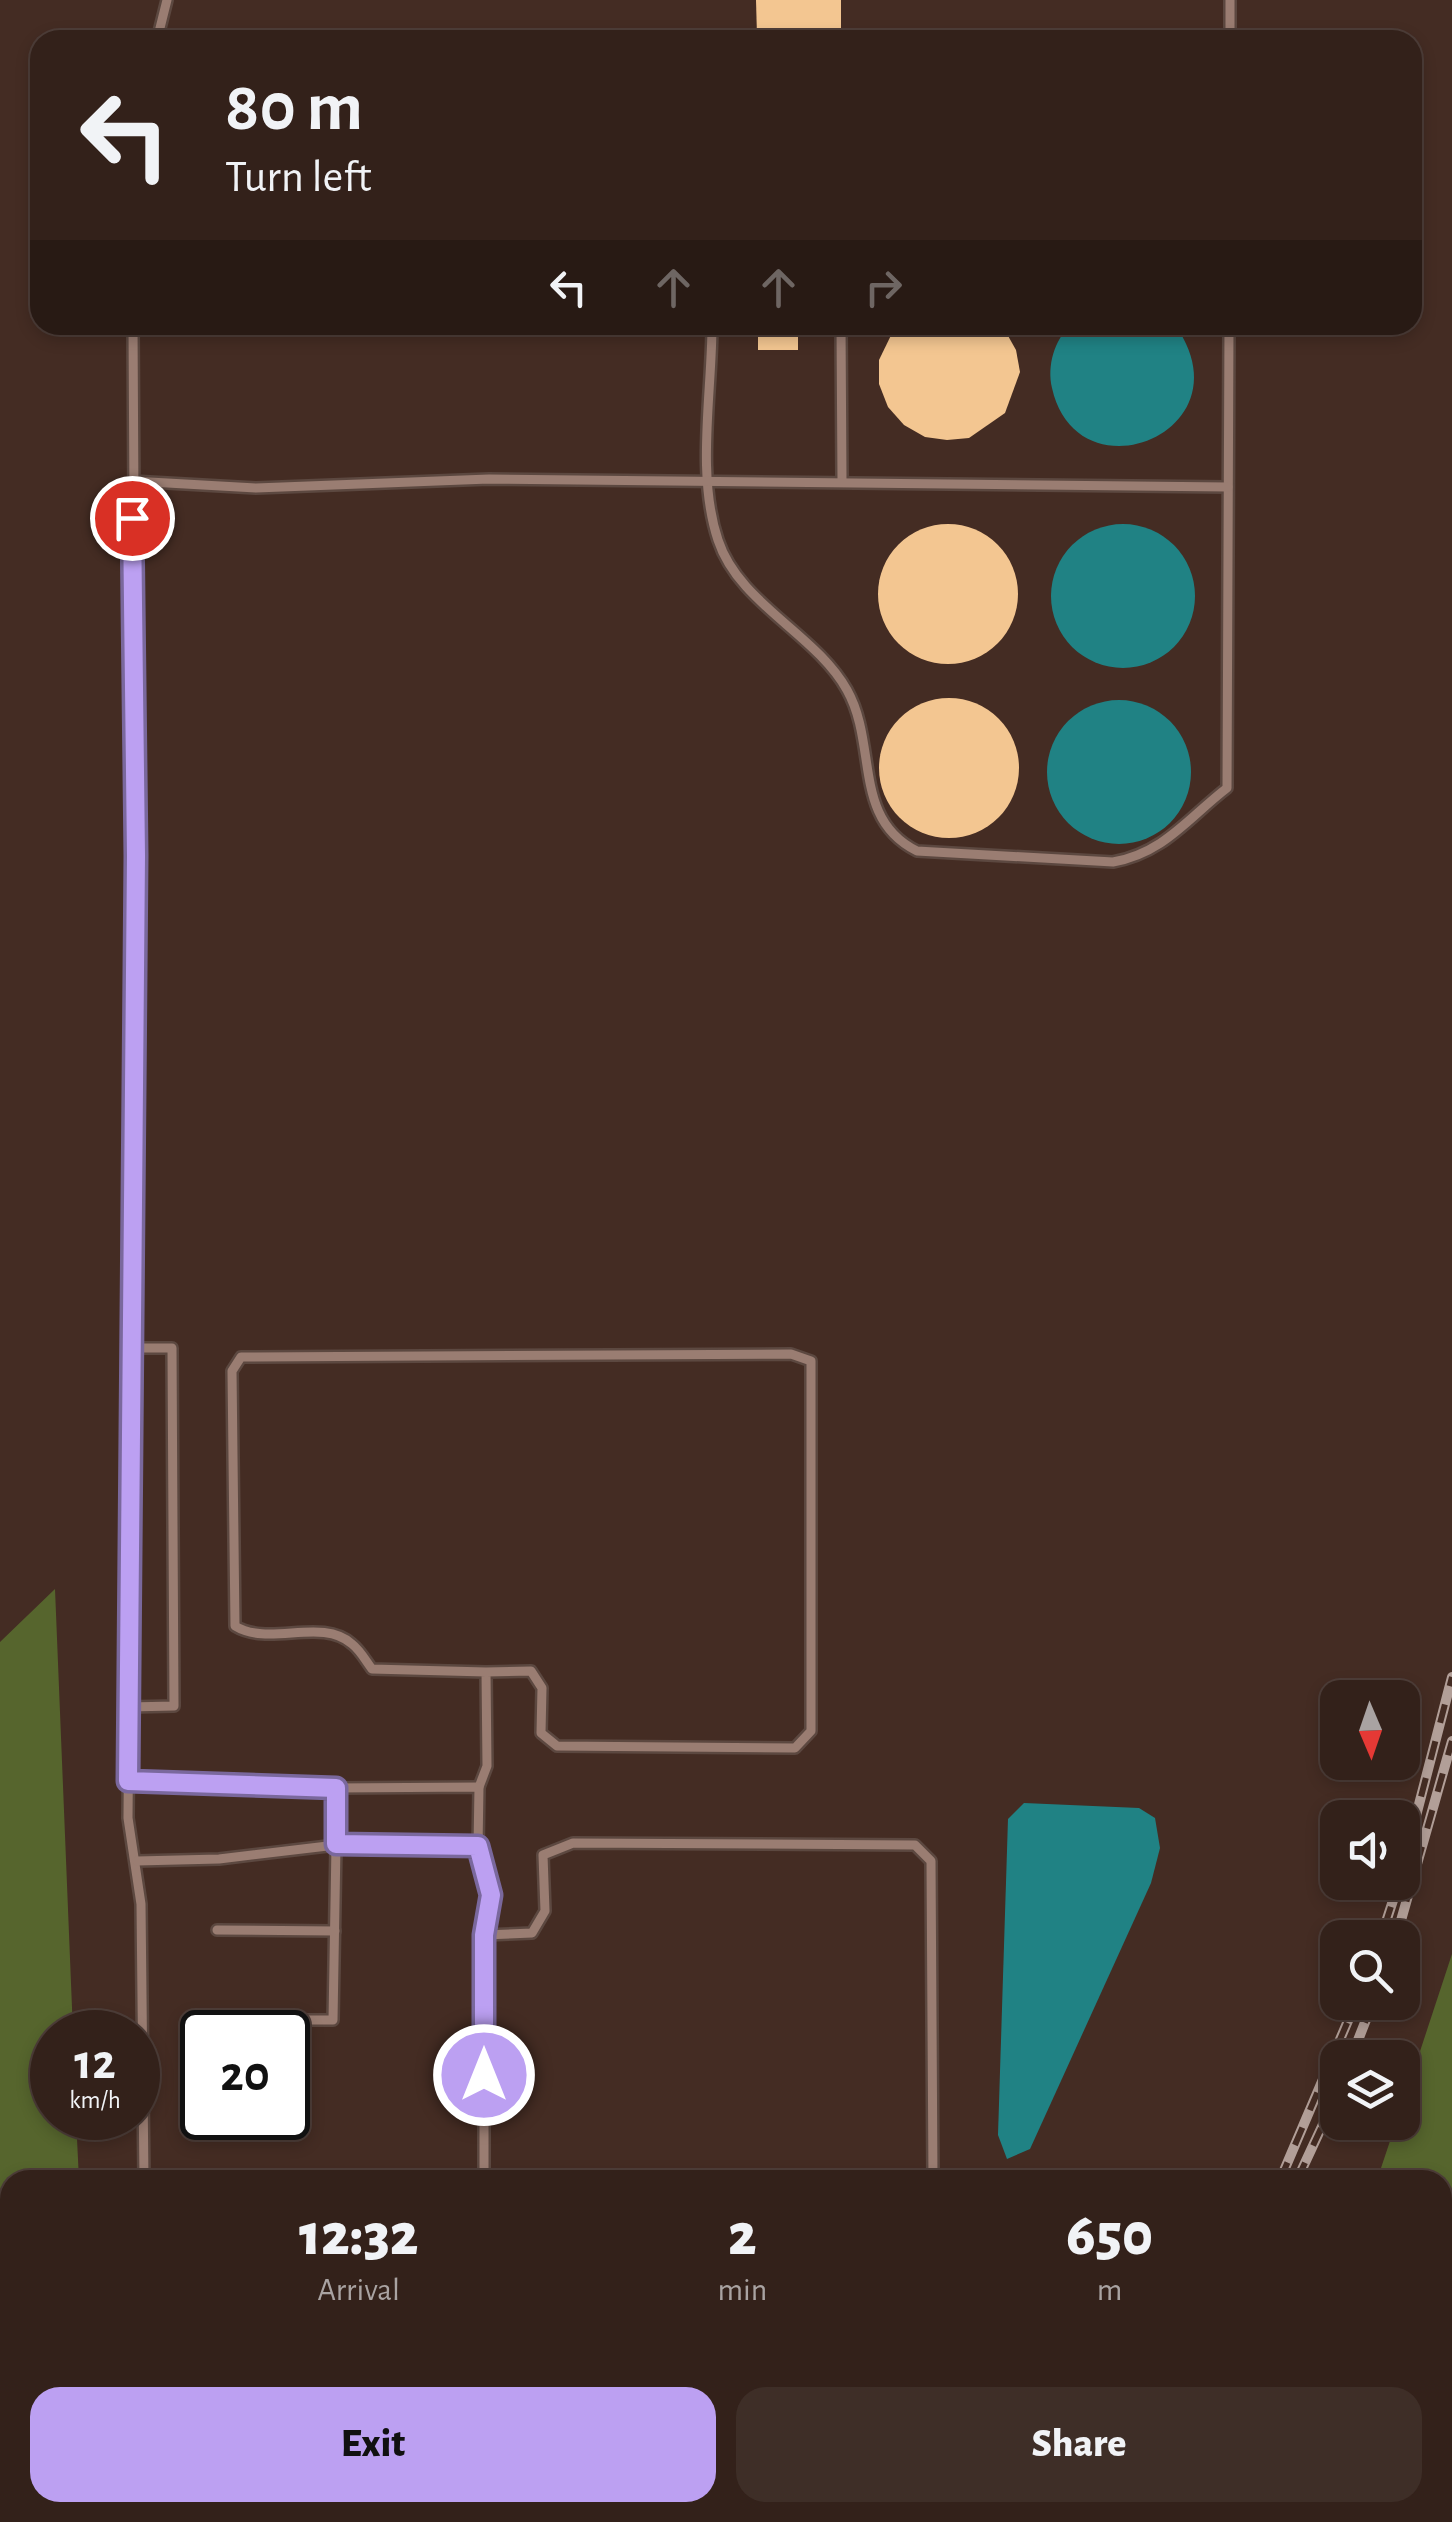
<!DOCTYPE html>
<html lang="en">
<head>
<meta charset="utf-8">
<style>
	body { margin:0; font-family:"Alegreya Sans",sans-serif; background:#3e2e27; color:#f1f3f6; height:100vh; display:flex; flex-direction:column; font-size:38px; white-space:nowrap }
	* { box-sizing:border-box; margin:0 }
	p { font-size:32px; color:#a9a3a2 }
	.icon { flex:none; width:55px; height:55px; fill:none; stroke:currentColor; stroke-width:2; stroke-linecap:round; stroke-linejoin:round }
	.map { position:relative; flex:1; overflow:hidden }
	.drawer { position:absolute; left:0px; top:2170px; width:1452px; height:352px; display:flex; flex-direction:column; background:#33211a; border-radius:30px 30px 0 0; box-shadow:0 5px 15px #0003,0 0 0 2px #4e3e39 }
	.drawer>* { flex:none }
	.guide { position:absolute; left:30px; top:30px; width:1392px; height:305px; border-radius:30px; box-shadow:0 5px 15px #0003,0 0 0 2px #4e3e39; background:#33211a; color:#f1f3f6; overflow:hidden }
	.needle { width:65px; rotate:178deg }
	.controls { position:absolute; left:1320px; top:1680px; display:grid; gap:20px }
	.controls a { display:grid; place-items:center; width:100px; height:100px; border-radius:20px; background:#33211a; box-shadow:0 5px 15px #0003,0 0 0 2px #4e3e39; font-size:50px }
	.speed { position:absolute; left:30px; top:2010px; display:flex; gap:20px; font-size:50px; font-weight:700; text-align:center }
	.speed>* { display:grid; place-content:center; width:130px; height:130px; border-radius:50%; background:#33211a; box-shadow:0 5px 15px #0003,0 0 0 2px #4e3e39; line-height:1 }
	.speed small { font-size:25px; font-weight:400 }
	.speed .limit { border:5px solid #111; border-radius:15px; background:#fff; color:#111 }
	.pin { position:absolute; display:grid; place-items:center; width:85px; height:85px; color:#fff; margin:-42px; border:5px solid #fff; border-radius:50%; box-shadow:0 2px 10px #0007 }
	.me { position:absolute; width:110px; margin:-55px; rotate:0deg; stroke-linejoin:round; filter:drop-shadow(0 0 8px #0008) }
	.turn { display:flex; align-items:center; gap:35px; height:210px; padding:0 30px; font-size:45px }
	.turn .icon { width:130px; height:130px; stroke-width:2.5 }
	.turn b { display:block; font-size:70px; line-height:85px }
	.lanes { display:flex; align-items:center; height:95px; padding:0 30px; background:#0003; justify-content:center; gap:50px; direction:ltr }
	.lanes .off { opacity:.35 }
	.eta { display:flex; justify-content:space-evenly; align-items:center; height:170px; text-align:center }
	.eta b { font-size:60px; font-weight:800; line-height:70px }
	.cta { display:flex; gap:20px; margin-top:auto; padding:20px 30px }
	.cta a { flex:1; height:115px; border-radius:30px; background:#bca0f2; color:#111; font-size:40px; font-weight:800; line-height:115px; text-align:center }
	.cta a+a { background:#3e2e27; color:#f1f3f6 }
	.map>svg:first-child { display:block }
	.green { fill:#56652d }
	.water { fill:#208284 }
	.building { fill:#f3c691 }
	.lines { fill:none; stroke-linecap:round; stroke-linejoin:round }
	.lane-casing { stroke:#5c4840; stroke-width:14 }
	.lane { stroke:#9a7d72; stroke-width:9 }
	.rail-casing { stroke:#b29f98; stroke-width:10 }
	.rail { stroke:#442c23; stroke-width:6; stroke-dasharray:19; stroke-linecap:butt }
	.route-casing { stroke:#7a689d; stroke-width:25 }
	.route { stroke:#bca0f2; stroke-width:18 }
</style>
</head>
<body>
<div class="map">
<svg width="1452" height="2522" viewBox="0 0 1452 2522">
	<rect width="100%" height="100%" fill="#442c23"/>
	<g class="green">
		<polygon points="55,1589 73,2032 52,2032 52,2118 76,2118 79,2180 10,2180 10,2512 189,2513 186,2522 0,2522 0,1642"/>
		<polygon points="1452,1954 1452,2522 1162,2522 1169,2512 1442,2512 1442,2180 1377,2180 1396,2123 1402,2122 1403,2103"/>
	</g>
	<g class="water">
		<path d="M1071 325H1175C1251 432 1077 501 1052 388 1047 366 1054 340 1071 325Z"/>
		<circle cx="1123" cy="596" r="72"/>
		<circle cx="1119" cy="772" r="72"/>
		<polygon points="1024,1803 1139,1808 1155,1818 1160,1848 1151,1883 1030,2149 1007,2159 998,2135 1008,1819"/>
	</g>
	<g class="building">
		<polygon points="756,0 841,0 841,36 757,36"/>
		<rect x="758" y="325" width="40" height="25"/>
		<polygon points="896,325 1002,325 1016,350 1020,372 1005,413 969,438 947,440 925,437 904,425 888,407 879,384 879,360"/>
		<circle cx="948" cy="594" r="70"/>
		<circle cx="949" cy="768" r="70"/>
	</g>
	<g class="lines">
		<g class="lane-casing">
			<g id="lane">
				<polyline points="157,40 167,0"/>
				<polyline points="1230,40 1230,0"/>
				<polyline points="133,325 136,856 128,1818 141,1904 144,2180"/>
				<path d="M712 325C712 393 696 474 718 540 739 604 815 633 847 690 878 745 852 819 917 851L1113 862C1164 853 1188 818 1227 788L1229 325"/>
				<polyline points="841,325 842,481"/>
				<polyline points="132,481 256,488 489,479 1228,487"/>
				<polyline points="129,1707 174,1706 172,1348 132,1348"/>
				<polyline points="128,1781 336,1788 336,1845 219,1859 137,1861"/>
				<path d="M479 1787 487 1766 486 1672 372 1669C366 1661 360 1650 352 1644 322 1617 269 1647 235 1626L232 1371 241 1357 791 1354 811 1361V1731L795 1748 557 1746 541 1733 542 1688 531 1671 486 1672"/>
				<polyline points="478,1847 491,1895 484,1935 484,2180"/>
				<polyline points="217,1930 335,1931"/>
				<polyline points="484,1935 532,1933 545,1911 543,1855 573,1843 915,1845 931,1861 933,2180"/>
				<polyline points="231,2020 333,2020 336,1845 478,1847 479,1787 336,1788"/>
				<polyline points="233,2522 235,2512"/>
				<polyline points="483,2522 483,2512"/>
				<polyline points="671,2522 679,2512"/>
			</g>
		</g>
		<use href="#lane" class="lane"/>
		<g class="rail-casing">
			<g id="rail">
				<polyline points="1402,1870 1452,1677"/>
				<polyline points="1385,1925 1399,1882"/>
				<polyline points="1396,1938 1452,1741"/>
				<polyline points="1351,2058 1373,2002"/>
				<polyline points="1280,2180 1356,2002"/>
				<polyline points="1297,2180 1338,2092"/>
				<polyline points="1068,2522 1076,2512"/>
			</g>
		</g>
		<use href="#rail" class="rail"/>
	</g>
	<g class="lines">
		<g class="route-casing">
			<polyline id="route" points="132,518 136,856 128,1781 336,1788 336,1844 478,1846 491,1895 484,1935 484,2075"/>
		</g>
		<use href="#route" class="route"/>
	</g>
</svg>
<div class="controls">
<a><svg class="needle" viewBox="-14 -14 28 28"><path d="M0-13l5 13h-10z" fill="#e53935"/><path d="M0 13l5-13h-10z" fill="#a9a3a2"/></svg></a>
<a><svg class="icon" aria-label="sound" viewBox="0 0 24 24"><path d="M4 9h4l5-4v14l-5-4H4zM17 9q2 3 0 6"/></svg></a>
<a><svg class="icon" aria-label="search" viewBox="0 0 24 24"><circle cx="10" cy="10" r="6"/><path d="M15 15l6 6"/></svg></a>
<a><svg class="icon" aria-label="layers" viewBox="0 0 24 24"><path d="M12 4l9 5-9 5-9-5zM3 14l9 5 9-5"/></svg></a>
</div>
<div class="speed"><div>12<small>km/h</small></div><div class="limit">20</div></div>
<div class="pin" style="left:132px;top:518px;background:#d93025"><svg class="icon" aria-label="arrive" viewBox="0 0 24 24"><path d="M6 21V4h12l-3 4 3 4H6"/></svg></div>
<svg class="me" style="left:484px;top:2075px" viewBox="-20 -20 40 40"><circle r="17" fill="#bca0f2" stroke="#fff" stroke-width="3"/><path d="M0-11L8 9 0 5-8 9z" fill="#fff"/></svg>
<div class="guide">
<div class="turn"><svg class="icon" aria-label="left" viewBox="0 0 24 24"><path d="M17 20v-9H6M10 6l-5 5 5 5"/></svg><div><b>80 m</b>Turn left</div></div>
<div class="lanes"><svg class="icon" aria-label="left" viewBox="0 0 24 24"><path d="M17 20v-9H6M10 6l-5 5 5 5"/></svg><svg class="icon off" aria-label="ahead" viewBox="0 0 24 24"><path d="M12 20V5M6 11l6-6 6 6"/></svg><svg class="icon off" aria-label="ahead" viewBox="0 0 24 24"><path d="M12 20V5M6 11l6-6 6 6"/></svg><svg class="icon off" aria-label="right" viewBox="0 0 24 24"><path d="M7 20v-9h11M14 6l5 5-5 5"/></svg></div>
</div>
<section class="drawer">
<div class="eta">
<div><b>12:32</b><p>Arrival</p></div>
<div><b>2</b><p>min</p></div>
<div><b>650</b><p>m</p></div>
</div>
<div class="cta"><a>Exit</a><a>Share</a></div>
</section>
</div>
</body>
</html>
